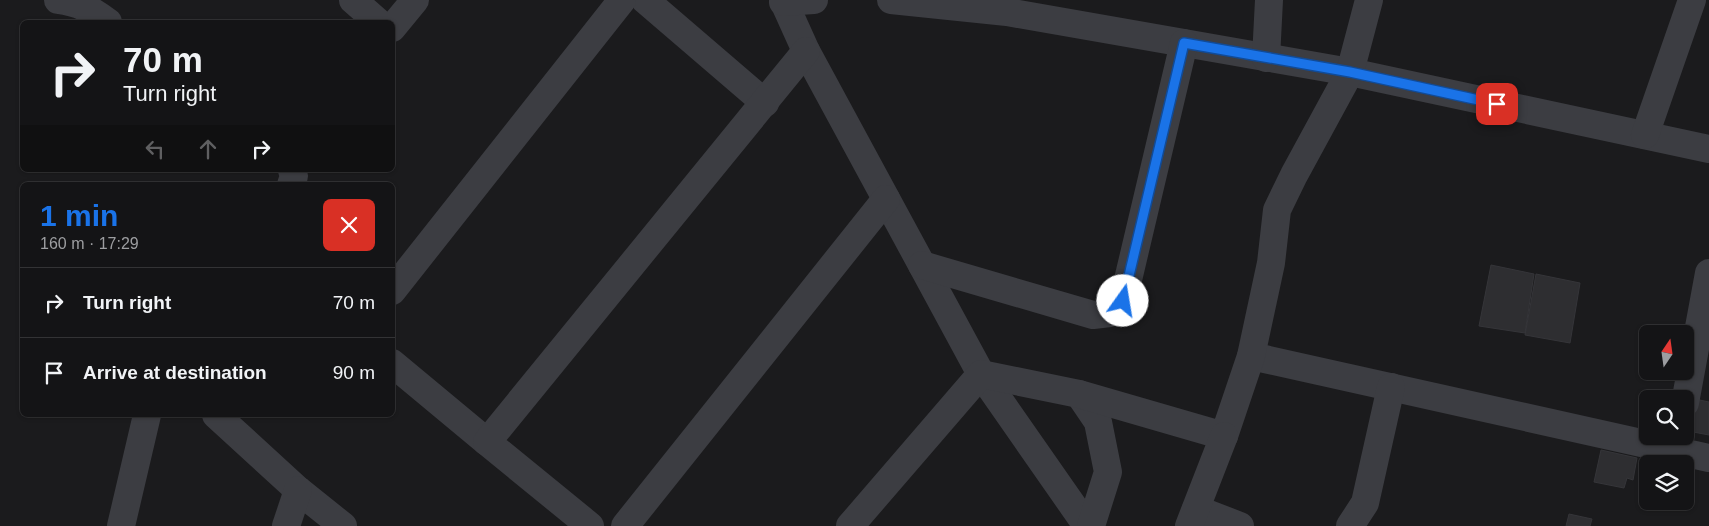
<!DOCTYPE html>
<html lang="en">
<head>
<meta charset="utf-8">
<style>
	body { margin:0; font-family:Arial,sans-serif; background:#1d1d1f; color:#f1f3f6; height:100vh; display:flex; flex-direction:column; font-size:19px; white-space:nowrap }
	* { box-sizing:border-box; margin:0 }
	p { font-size:16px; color:#9d9ea1 }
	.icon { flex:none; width:28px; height:28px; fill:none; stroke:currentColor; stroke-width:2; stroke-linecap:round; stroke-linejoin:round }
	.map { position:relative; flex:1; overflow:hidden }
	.details { position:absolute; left:20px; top:182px; width:375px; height:235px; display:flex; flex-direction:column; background:#141416; border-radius:8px; box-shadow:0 1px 4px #0004,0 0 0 1px #333335 }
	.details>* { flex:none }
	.guide { position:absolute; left:20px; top:20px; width:375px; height:152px; border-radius:8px; box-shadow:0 1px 4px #0004,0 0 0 1px #333335; background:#141416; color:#f1f3f6; overflow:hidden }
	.needle { width:32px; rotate:13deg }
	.tools { position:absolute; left:1639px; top:325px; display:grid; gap:10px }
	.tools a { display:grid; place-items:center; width:55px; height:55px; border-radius:8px; background:#141416; box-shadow:0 1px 4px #0004,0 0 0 1px #333335; font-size:25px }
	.pin { position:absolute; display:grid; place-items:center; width:42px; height:42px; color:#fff; margin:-21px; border-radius:10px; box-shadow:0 2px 8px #0006 }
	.me { position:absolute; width:55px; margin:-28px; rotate:13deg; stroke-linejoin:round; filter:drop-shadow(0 0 4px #0008) }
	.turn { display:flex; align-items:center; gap:18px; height:105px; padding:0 20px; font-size:22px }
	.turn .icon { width:65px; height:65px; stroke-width:2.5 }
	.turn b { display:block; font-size:35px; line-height:42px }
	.lanes { display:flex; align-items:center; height:48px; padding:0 20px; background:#0003; justify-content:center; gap:25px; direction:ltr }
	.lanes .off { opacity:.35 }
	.round { display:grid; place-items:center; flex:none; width:52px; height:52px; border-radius:8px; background:#1d1d1f }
	.summary { display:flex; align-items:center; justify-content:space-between; height:85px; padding:0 20px }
	h1 { font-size:30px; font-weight:600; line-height:38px; color:#1a73e8 }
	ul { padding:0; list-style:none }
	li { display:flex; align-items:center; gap:15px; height:70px; padding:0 20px; border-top:1px solid #333335 }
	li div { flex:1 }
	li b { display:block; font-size:19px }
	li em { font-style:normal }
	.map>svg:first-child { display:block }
	.building { fill:#2e2e31; stroke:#353539 }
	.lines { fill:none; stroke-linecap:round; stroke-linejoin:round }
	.minor { stroke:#3c3d42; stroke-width:28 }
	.route-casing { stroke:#114b97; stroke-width:12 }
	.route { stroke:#1a73e8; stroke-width:9 }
</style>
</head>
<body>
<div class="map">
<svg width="1709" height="526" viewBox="0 0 1709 526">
	<rect width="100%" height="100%" fill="#1b1b1d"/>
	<g class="building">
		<polygon points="1491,265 1534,274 1525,333 1479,326"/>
		<polygon points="1536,274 1580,283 1570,343 1525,335"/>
		<polygon points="1695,399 1709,402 1709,435 1688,431"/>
		<polygon points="1601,450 1637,458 1633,480 1627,478 1624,488 1594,482"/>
		<polygon points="1569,514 1592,519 1590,526 1566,526"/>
	</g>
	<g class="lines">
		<g class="minor">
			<path d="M58 0C80 3 90 9 108 22"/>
			<polyline points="353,0 378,22"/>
			<polyline points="645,0 765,103"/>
			<polyline points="783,0 806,51 981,374 1087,526"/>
			<polyline points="891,0 1007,12 1350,72 1709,149"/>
			<polyline points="783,2 814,0"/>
			<polyline points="392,28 415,0"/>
			<polyline points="1266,58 1269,0"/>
			<polyline points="1645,135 1692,0"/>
			<polyline points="291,185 294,176 292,170"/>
			<polyline points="922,265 1093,315 1110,313 1123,301 1184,43"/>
			<polyline points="392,291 622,0"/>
			<polyline points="1251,356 1709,458"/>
			<polyline points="392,363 487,442"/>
			<polyline points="1079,394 1098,422 1108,472 1091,526"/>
			<polyline points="1685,403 1709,273"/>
			<polyline points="216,415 298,490 343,526"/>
			<polyline points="1196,509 1240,526"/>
			<polyline points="121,526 147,415"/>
			<polyline points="286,526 298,490"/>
			<polyline points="590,526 487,442 806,51"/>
			<polyline points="625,526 886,199"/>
			<polyline points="850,526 981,374 1079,394 1224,436 1251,356 1271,263 1277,210 1294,175 1350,72 1369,0"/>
			<polyline points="1189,526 1224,436"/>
			<polyline points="1350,526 1365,503 1391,387"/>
		</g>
	</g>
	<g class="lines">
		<g class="route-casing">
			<polyline id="route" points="1123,301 1184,43 1350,72 1497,104"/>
		</g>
		<use href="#route" class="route"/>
	</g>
</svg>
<div class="tools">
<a><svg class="needle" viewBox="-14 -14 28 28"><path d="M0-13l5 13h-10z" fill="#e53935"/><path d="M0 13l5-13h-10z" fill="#9d9ea1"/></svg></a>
<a><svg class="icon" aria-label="search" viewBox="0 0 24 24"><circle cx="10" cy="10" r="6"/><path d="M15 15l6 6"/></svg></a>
<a><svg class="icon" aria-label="layers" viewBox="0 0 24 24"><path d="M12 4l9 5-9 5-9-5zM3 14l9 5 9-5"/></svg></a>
</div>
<div class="pin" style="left:1497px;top:104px;background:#d93025"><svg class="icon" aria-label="arrive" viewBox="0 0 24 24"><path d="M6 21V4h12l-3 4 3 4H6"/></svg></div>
<svg class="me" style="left:1123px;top:301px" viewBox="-20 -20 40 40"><circle r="19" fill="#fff"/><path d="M0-13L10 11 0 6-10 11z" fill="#1a73e8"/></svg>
<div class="guide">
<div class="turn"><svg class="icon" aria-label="right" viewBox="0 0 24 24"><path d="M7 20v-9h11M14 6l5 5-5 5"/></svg><div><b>70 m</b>Turn right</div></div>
<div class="lanes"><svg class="icon off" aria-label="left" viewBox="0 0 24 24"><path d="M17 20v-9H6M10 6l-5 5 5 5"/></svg><svg class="icon off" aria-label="ahead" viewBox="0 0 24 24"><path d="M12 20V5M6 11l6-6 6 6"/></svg><svg class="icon" aria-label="right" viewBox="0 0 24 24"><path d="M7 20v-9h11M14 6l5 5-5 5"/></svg></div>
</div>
<section class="details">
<div class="summary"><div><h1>1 min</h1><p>160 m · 17:29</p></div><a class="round" style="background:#d93025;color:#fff"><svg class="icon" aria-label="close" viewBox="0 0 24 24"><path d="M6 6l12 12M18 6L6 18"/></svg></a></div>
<ul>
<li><svg class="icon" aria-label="right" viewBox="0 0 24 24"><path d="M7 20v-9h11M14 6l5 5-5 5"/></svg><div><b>Turn right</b></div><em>70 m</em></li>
<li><svg class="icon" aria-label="arrive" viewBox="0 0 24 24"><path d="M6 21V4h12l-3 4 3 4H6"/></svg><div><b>Arrive at destination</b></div><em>90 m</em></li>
</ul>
</section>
</div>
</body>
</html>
